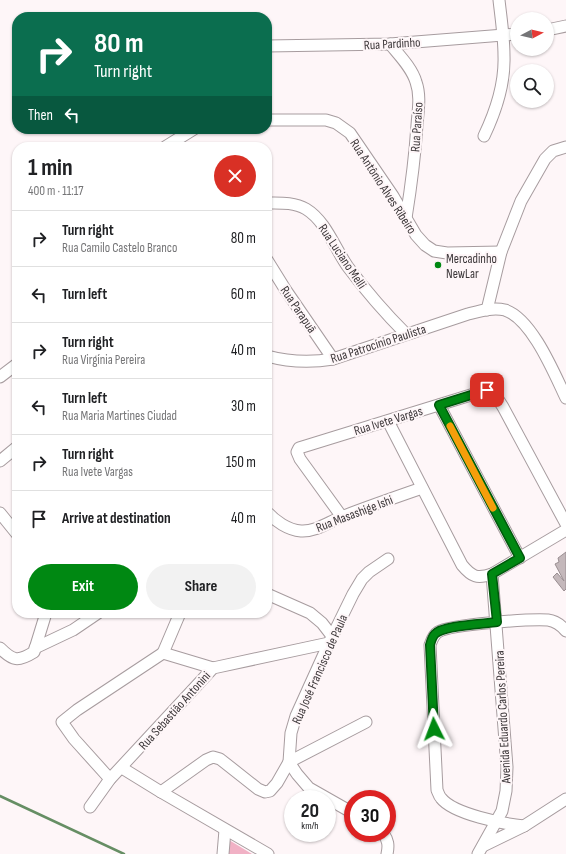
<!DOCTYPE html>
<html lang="en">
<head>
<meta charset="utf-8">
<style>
	body { margin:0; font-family:"Sofia Sans Condensed",sans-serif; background:#f2f2f2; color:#202124; height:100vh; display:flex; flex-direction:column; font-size:15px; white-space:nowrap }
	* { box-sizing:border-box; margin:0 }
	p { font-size:13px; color:#757577 }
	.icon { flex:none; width:22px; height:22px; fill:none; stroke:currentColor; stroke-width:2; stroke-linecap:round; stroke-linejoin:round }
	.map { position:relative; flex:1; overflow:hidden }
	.sheet { position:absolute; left:12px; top:142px; width:260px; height:476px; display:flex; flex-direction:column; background:#fff; border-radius:16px; box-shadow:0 1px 3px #0004 }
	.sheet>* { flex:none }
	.banner { position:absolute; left:12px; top:12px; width:260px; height:122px; border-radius:16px; box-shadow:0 1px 3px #0004; background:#0b6e4f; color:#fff; overflow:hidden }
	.needle { width:26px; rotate:83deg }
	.buttons { position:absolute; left:510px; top:12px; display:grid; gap:8px }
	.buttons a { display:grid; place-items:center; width:44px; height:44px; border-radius:50%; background:#fff; box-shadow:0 1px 3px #0004; font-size:20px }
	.speed { position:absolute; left:284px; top:790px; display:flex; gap:8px; font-size:20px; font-weight:700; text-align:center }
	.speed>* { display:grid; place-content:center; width:52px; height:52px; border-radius:50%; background:#fff; box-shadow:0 1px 3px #0004; line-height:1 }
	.speed small { font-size:10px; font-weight:400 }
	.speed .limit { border:6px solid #d22; background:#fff; color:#111 }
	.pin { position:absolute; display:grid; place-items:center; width:34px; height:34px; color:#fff; margin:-17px; border-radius:8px; box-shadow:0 2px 6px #0006 }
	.me { position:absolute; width:44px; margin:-22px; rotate:357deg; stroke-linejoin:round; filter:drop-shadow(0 0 3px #0008) }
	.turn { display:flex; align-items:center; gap:14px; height:84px; padding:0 16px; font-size:18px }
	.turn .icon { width:52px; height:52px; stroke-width:2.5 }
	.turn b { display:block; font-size:28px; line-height:34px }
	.then { display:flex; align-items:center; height:38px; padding:0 16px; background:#0003; gap:8px; font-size:15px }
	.round { display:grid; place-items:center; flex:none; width:42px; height:42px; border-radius:21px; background:#f2f2f2 }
	.overview { display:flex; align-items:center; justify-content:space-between; height:68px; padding:0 16px }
	h1 { font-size:24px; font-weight:700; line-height:30px }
	.primary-button { display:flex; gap:8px; margin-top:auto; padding:8px 16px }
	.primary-button a { flex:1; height:46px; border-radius:24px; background:#008812; color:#fff; font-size:16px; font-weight:700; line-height:46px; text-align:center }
	.primary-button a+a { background:#f2f2f2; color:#202124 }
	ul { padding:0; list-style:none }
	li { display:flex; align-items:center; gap:12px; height:56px; padding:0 16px; border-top:1px solid #e0e0e0 }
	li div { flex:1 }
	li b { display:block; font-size:15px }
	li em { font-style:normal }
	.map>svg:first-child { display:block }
	.green { fill:#f1b1c5 }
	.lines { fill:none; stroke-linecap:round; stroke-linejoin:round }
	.stream { stroke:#668e64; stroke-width:2.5 }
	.building { fill:#c4b8bb; stroke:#9a8f92 }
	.minor-casing { stroke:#a79c9f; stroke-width:13 }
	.minor { stroke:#fff; stroke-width:11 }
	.route-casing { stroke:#00580c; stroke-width:10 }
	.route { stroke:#008812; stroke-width:7 }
	.slow { stroke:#f59e0b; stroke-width:7 }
	.poi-dot { fill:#008812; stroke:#fef6f8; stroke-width:1.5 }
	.labels { text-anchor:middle; stroke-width:4; stroke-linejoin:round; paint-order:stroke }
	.street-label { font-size:13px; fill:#3c3739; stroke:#fef6f8 }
	.poi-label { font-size:13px; fill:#3c3739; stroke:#fef6f8; text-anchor:start }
</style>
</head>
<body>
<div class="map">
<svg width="566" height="854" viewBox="0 0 566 854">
	<rect width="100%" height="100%" fill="#fef6f8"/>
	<polygon class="green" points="229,840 252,854 229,854"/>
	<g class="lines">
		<polyline class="stream" points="0,796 124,854"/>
	</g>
	<polygon class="building" points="566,552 566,589 564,591 553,577 557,573 564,581 555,564 559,562 558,558"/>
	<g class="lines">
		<g class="minor-casing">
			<g id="minor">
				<polyline points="547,30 566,26"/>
				<path d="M390 44C399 55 412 68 416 82 421 96 418 111 417 125 415 156 411 187 406 218"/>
				<polyline points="267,46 390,44 517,34"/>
				<polyline points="267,120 326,120 336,123 350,133 393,196 416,235 425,245 434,251 447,253 501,252"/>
				<path d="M484 136C496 111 505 84 504 56 504 37 501 18 499 0"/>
				<polyline points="165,147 194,129"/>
				<path d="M267 203C280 203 294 202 306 209 326 221 335 249 348 267 366 291 385 313 406 334"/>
				<polyline points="267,260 285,289 333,359"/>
				<polyline points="487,310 501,252 521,201 545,159 553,151 566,147"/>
				<path d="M267 356C289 362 310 363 333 359L468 314C480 311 493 307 505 310 532 319 554 373 566 398"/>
				<polyline points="0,377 17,364"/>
				<polyline points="439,405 520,558"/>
				<path d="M388 421 462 565C472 577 477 579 492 574L566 530"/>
				<polyline points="0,461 17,447"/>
				<path d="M267 512C275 521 288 530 301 531 316 532 330 521 344 516 370 506 396 497 422 488"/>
				<polyline points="0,513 17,534"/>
				<polyline points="342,517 300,459 297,452 299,448 487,390 494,393 503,407 566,524"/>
				<polyline points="267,594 310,613 322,623 332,636"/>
				<path d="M0 648C13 661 18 662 34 652L46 613"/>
				<polyline points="35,648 73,630 98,613"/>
				<polyline points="163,653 180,613"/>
				<polyline points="122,768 161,792 268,854"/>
				<polyline points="110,779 74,739 62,722 77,710 163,653 213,668"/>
				<polyline points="161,792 206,760 213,757 220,759 258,789 265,792 270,791 277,783 289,762 366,722"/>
				<polyline points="90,807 110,779 213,668 329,643"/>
				<polyline points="353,813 309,788 297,774 289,762 291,733 296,716 329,643 353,594 362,579 369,572 388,559"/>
				<path d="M524 826C504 824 453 814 441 798 439 796 438 792 437 790L430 645C432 640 433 635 438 632 451 624 530 619 548 620 556 621 561 625 566 631"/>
				<path d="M383 833C388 840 389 845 387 854"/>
				<polyline points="483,846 524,826 566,799"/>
				<polyline points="223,854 225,830"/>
				<polyline points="478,854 502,811 506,791 507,767 492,574"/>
			</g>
		</g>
		<use href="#minor" class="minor"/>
	</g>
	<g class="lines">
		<g class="route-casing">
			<path id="route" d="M434 729 430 645C431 641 432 637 435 634 443 625 484 624 497 622L492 574 520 558 439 405 487 390"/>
		</g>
		<use href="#route" class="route"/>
		<polyline class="slow" points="450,426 493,508"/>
	</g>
	<circle class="poi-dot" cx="438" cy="265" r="4"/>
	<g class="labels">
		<g class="street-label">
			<text transform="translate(392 43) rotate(-3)" y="5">Rua Pardinho</text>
			<text transform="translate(416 127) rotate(-86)" y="5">Rua Paraíso</text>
			<text transform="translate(384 186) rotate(57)" y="5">Rua Antônio Alves Ribeiro</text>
			<text transform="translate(343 256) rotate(56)" y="5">Rua Luciano Melli</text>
			<text transform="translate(299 309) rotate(56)" y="5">Rua Parapuã</text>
			<text transform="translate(378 343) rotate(-18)" y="5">Rua Patrocínio Paulista</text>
			<text transform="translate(388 420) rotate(-17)" y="5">Rua Ivete Vargas</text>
			<text transform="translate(354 513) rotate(-21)" y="5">Rua Masashige Ishi</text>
			<text transform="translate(319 669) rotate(-66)" y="5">Rua José Francisco de Paula</text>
			<text transform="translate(174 710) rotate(-48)" y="5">Rua Sebastião Antonini</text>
			<text transform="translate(502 717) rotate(-93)" y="5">Avenida Eduardo Carlos Pereira</text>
		</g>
		<g class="poi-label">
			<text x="446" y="263">Mercadinho<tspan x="446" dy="15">NewLar</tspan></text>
		</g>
	</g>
</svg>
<div class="buttons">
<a><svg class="needle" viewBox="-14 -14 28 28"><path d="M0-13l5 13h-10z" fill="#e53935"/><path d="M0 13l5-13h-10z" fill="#757577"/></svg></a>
<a><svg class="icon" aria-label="search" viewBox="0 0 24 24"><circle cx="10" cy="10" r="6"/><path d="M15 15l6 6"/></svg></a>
</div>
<div class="speed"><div>20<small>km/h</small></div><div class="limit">30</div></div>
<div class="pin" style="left:487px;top:390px;background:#d93025"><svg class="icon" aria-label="arrive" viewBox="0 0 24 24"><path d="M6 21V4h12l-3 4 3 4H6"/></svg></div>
<svg class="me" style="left:434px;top:729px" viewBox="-20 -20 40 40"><path d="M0-17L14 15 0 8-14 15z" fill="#008812" stroke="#fff" stroke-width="4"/></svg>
<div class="banner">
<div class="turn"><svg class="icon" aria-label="right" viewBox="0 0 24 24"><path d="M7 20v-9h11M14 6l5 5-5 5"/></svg><div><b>80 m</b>Turn right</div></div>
<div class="then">Then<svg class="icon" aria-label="left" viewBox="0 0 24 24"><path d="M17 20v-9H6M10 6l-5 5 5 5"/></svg></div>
</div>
<section class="sheet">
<div class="overview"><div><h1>1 min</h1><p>400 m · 11:17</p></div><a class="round" style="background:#d93025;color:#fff"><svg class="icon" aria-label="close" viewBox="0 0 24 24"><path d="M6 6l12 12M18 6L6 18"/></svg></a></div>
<ul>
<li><svg class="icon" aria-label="right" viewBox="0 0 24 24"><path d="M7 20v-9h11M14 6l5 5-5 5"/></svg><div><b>Turn right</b><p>Rua Camilo Castelo Branco</p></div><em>80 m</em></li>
<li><svg class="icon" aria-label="left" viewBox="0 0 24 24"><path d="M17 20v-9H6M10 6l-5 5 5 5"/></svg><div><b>Turn left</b></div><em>60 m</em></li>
<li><svg class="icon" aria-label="right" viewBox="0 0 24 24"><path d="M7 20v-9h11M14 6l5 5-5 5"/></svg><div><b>Turn right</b><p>Rua Virgínia Pereira</p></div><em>40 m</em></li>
<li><svg class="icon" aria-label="left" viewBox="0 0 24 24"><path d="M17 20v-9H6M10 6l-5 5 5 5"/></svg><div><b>Turn left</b><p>Rua Maria Martines Ciudad</p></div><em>30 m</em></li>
<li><svg class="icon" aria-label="right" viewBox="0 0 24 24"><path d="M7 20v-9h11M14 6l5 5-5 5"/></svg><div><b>Turn right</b><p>Rua Ivete Vargas</p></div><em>150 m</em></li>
<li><svg class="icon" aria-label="arrive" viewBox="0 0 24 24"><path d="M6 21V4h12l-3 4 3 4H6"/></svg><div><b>Arrive at destination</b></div><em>40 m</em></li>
</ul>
<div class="primary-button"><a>Exit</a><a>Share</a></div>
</section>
</div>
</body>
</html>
